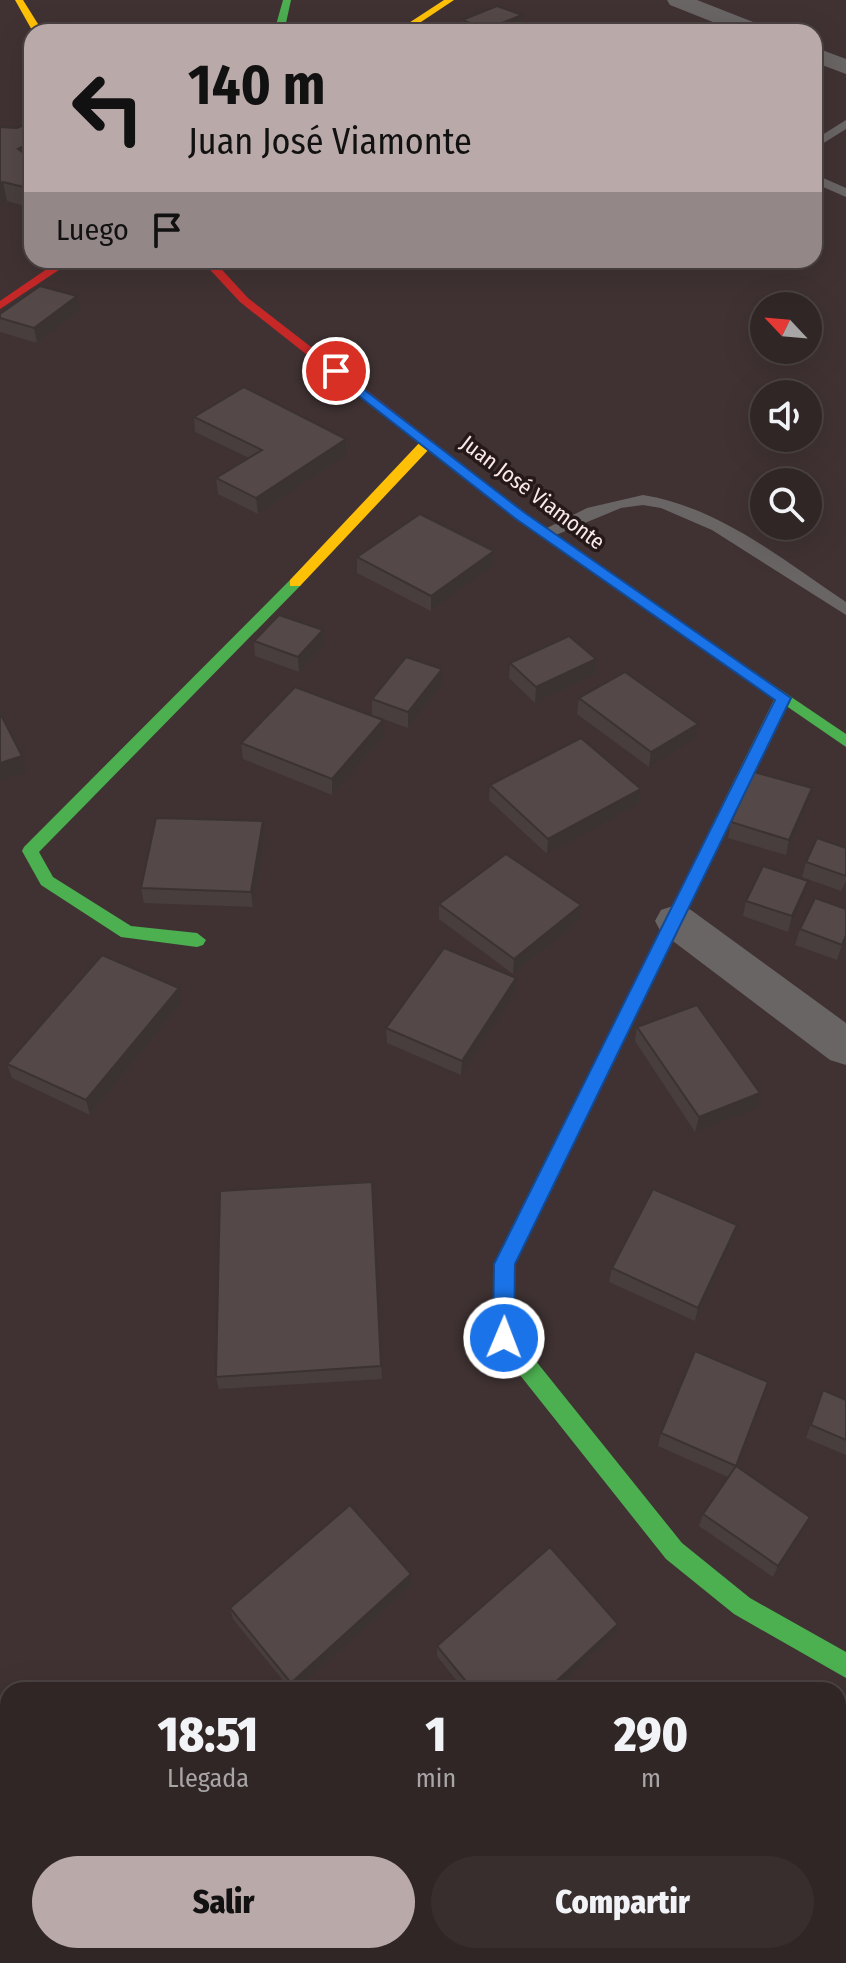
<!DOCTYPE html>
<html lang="es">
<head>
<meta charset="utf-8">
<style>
	body { margin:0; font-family:"Fira Sans Condensed",sans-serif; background:#382e2e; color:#f1f3f6; height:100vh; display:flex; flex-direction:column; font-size:30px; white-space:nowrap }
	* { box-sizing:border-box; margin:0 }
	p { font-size:26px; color:#a8a5a7 }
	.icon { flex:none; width:44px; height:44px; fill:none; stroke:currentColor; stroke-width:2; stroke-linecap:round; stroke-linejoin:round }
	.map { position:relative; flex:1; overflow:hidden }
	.panel { position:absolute; left:0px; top:1682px; width:846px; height:282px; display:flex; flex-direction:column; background:#302626; border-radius:24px 24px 0 0; box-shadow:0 8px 32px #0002,0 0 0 2px #4b4343 }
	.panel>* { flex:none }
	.hud { position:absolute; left:24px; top:24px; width:798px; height:244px; border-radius:24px; box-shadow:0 8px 32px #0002,0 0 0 2px #4b4343; background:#baa9a9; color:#111; overflow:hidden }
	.needle { width:52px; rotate:296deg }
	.buttons { position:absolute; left:750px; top:292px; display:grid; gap:16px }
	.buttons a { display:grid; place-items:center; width:72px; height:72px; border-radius:50%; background:#302626; box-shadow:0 8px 32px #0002,0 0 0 2px #4b4343; font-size:40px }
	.pin { position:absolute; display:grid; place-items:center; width:68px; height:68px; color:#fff; margin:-34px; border:4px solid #fff; border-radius:50%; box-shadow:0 2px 8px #0007 }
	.me { position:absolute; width:88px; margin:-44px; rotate:1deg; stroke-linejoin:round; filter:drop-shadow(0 0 6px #0008) }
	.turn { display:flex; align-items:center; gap:28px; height:168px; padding:0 32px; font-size:36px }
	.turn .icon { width:104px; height:104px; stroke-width:2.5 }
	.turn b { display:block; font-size:56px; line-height:68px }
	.then { display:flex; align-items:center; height:76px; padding:0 32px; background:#0003; gap:16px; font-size:30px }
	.eta { display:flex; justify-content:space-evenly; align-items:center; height:136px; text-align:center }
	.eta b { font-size:48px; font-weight:800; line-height:56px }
	.cta { display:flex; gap:16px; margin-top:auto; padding:16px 32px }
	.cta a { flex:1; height:92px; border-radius:48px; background:#baa9a9; color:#111; font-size:32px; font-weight:800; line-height:92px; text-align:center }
	.cta a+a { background:#382e2e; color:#f1f3f6 }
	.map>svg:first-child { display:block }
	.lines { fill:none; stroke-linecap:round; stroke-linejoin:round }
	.lane { fill:#6a6565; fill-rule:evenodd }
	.street { fill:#6a6565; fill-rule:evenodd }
	.fast { fill:#4caf50; fill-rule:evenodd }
	.slow { fill:#ffc107; fill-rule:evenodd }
	.jam { fill:#c62828; fill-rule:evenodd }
	.wall { fill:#483e3e }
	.shaded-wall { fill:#3b3232 }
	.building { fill:#544848; stroke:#3b3232; stroke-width:2 }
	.route { fill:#1a73e8; stroke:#114b97; stroke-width:2 }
	.labels { text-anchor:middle; stroke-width:7; stroke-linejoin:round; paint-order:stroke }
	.far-street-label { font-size:22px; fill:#fbe9e9; stroke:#241818 }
</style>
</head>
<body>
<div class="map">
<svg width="846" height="1963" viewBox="0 0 846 1963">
	<rect width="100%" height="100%" fill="#403233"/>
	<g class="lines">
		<g class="lane">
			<polygon points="846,120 846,129 814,149 814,140"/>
			<polygon points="814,174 846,188 846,197 814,183"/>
			<path d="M643 495C719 507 783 560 846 602V615L712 530 661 508 643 505 621 508 551 537 545 538 537 533 587 508Z"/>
		</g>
		<g class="street">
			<polygon points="667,0 697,0 766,27 769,32 738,32 670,5"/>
			<polygon points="814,47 846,59 846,74 814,62"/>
			<polygon points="676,905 691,910 846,1023 846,1065 830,1060 661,932 655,921 661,910"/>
		</g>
		<g class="fast">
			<polygon points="283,0 291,0 284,32 274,32"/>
			<polygon points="295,579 302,583 300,586 39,852 53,877 131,926 197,933 206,940 203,945 197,947 121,937 41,885 22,851 24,847 290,580"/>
			<polygon points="630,588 846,734 846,747 625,595 623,592"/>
			<path d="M504 1300 511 1302 515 1309V1335L682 1543 750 1598 846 1652V1678L734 1614 666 1559 496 1345C491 1333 491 1314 497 1302Z"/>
		</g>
		<g class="slow">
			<polygon points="15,0 23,0 43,32 33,32"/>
			<polygon points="444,0 454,0 406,32 395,32"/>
			<polygon points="427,439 433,443 432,446 300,586 290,586 290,580 422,440"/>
			<polygon points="783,693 791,698 515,1264 515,1309 511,1316 504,1318 497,1316 493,1309 495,1264 775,698"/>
		</g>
		<g class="jam">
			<polygon points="60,260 74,260 0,309 0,301"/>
			<polygon points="201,260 213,260 248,298 525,513 635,589 635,595 625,595 515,519 240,302"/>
		</g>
	</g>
	<g class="wall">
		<polygon points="522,15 521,28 510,32 462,32 462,20"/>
		<polygon points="32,122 32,208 7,201 0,206 0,127 17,128"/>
		<polygon points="80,311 37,343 0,332 0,314"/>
		<polygon points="194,417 346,439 347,454 258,514 218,494 216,478 249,458 195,432"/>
		<polygon points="494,551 493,566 431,611 357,573 357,557"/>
		<polygon points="323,630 324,645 299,672 255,656 254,641"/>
		<polygon points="596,659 595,675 535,703 509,678 510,663"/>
		<polygon points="442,685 408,728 372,715 372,699"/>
		<polygon points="579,698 695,739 649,767 577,714"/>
		<polygon points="384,736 332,795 243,759 241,743"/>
		<polygon points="490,785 641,789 638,804 547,854 489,800"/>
		<polygon points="812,788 808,803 786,855 728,838 731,822"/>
		<polygon points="265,837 253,907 144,903 141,888"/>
		<polygon points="846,848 846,881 841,891 802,877 806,862"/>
		<polygon points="808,881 804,896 788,932 743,916 746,901"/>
		<polygon points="439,904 581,905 580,920 513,974 439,919"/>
		<polygon points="846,909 846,940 837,960 795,945 800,929"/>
		<polygon points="516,978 515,993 461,1075 387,1043 386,1028"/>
		<polygon points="181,1003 90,1115 12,1078 7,1064"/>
		<polygon points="637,1027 756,1108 695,1132 635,1041"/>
		<polygon points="372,1182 382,1379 219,1389 216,1377"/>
		<polygon points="737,1225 733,1239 695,1321 609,1282 612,1268"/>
		<polygon points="823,1390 846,1400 846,1455 806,1438"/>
		<polygon points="661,1433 736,1467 810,1517 804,1529 773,1577 699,1526 703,1514 728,1477 658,1446"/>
		<polygon points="411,1574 412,1585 296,1690 291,1690 233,1619 230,1608"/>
		<polygon points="615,1634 555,1690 464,1690 437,1656 437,1646"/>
	</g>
	<g class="shaded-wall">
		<polygon points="522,15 521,28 510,32 495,32 494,26"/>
		<polygon points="32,142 32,163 18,149"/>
		<polygon points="3,182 7,201 0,206 0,183"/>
		<polygon points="77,296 80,311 37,343 34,328"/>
		<polygon points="346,439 347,454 258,514 256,498"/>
		<polygon points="494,551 493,566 431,611 431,596"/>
		<polygon points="323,630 324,645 299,672 298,657"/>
		<polygon points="596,659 595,675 535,703 536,687"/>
		<polygon points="442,669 442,685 408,728 408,712"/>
		<polygon points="383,720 384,736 332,795 332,779"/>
		<polygon points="698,724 695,739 649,767 651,752"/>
		<polygon points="22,756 26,772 0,780 0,763"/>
		<polygon points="812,788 808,803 786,855 789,840"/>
		<polygon points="641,789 638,804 547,854 548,839"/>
		<polygon points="263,821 265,837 253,907 251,892"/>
		<polygon points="808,881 804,896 788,932 792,916"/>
		<polygon points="581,905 580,920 513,974 514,959"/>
		<polygon points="846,935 846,940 837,960 842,945"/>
		<polygon points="516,978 515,993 461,1075 462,1061"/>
		<polygon points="179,988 181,1003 90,1115 86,1100"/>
		<polygon points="760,1093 756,1108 695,1132 699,1117"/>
		<polygon points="737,1225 733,1239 695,1321 698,1308"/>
		<polygon points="810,1517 804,1529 773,1577 778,1566"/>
		<polygon points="411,1574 412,1585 296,1690 292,1690 291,1683"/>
		<polygon points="618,1624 615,1634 555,1690 547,1690"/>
	</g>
	<g class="building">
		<polygon points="497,6 522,15 494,26 509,31 506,32 495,32 462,20"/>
		<polygon points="32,122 32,142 18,149 32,159 32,189 3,182 0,183 0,127 17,128"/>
		<polygon points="40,286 77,296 34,328 0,318 0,314"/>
		<polygon points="244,387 346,439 256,498 216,478 262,450 194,417"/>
		<polygon points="420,514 494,551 431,596 357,557"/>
		<polygon points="279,615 323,630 298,657 254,641"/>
		<polygon points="569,636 596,659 536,687 510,663"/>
		<polygon points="406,657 442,669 408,712 372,699"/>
		<polygon points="625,672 698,724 651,752 579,698"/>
		<polygon points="295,687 383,720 332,779 241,743"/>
		<polygon points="0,713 22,756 0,763"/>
		<polygon points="581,738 641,789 548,839 490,785"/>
		<polygon points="754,772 812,788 789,840 731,822"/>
		<polygon points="156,818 263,821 251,892 141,888"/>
		<polygon points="817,838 846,848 846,876 806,862"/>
		<polygon points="506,854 581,905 514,959 439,904"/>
		<polygon points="763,866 808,881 792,916 746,901"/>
		<polygon points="815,898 846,909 846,935 842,945 800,929"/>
		<polygon points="444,948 516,978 462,1061 386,1028"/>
		<polygon points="102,955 179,988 86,1100 7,1064"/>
		<polygon points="697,1005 760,1093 699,1117 637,1027"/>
		<polygon points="372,1182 381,1366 216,1377 220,1191"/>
		<polygon points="653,1189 737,1225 698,1308 612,1268"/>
		<polygon points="695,1351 768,1382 736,1466 661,1433"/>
		<polygon points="823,1390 846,1400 846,1440 811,1425"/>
		<polygon points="736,1466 810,1517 778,1566 703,1514"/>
		<polygon points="350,1505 411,1574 291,1683 230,1608"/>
		<polygon points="550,1547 618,1624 547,1690 473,1690 437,1646"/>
		<polygon points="838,1873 846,1878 846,1963 707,1963 710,1956 838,1956"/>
	</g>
	<polygon class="route" points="336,368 525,513 791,698 515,1264 514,1338 511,1345 504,1348 496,1345 493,1338 494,1264 775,700 516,519 331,374 331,369"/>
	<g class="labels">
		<g class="far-street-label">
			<text transform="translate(533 492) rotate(37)" y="8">Juan José Viamonte</text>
		</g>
	</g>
</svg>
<div class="buttons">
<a><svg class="needle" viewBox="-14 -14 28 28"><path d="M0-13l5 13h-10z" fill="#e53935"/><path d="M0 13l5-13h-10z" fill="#a8a5a7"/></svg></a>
<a><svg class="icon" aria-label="sound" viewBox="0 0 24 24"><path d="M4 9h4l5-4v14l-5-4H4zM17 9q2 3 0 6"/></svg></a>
<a><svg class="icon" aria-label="search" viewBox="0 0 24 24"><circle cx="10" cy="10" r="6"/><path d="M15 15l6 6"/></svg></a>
</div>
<div class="pin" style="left:336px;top:371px;background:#d93025"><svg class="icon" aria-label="arrive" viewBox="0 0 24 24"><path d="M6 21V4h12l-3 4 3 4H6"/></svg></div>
<svg class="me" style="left:504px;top:1338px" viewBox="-20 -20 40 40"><circle r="17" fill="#1a73e8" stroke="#fff" stroke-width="3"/><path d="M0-11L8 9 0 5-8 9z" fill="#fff"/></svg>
<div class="hud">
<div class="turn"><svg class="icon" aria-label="left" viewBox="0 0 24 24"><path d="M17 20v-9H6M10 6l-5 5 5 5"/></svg><div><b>140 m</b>Juan José Viamonte</div></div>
<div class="then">Luego<svg class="icon" aria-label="arrive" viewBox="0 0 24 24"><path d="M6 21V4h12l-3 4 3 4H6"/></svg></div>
</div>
<section class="panel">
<div class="eta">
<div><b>18:51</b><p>Llegada</p></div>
<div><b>1</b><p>min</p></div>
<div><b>290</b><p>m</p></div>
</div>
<div class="cta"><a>Salir</a><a>Compartir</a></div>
</section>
</div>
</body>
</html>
